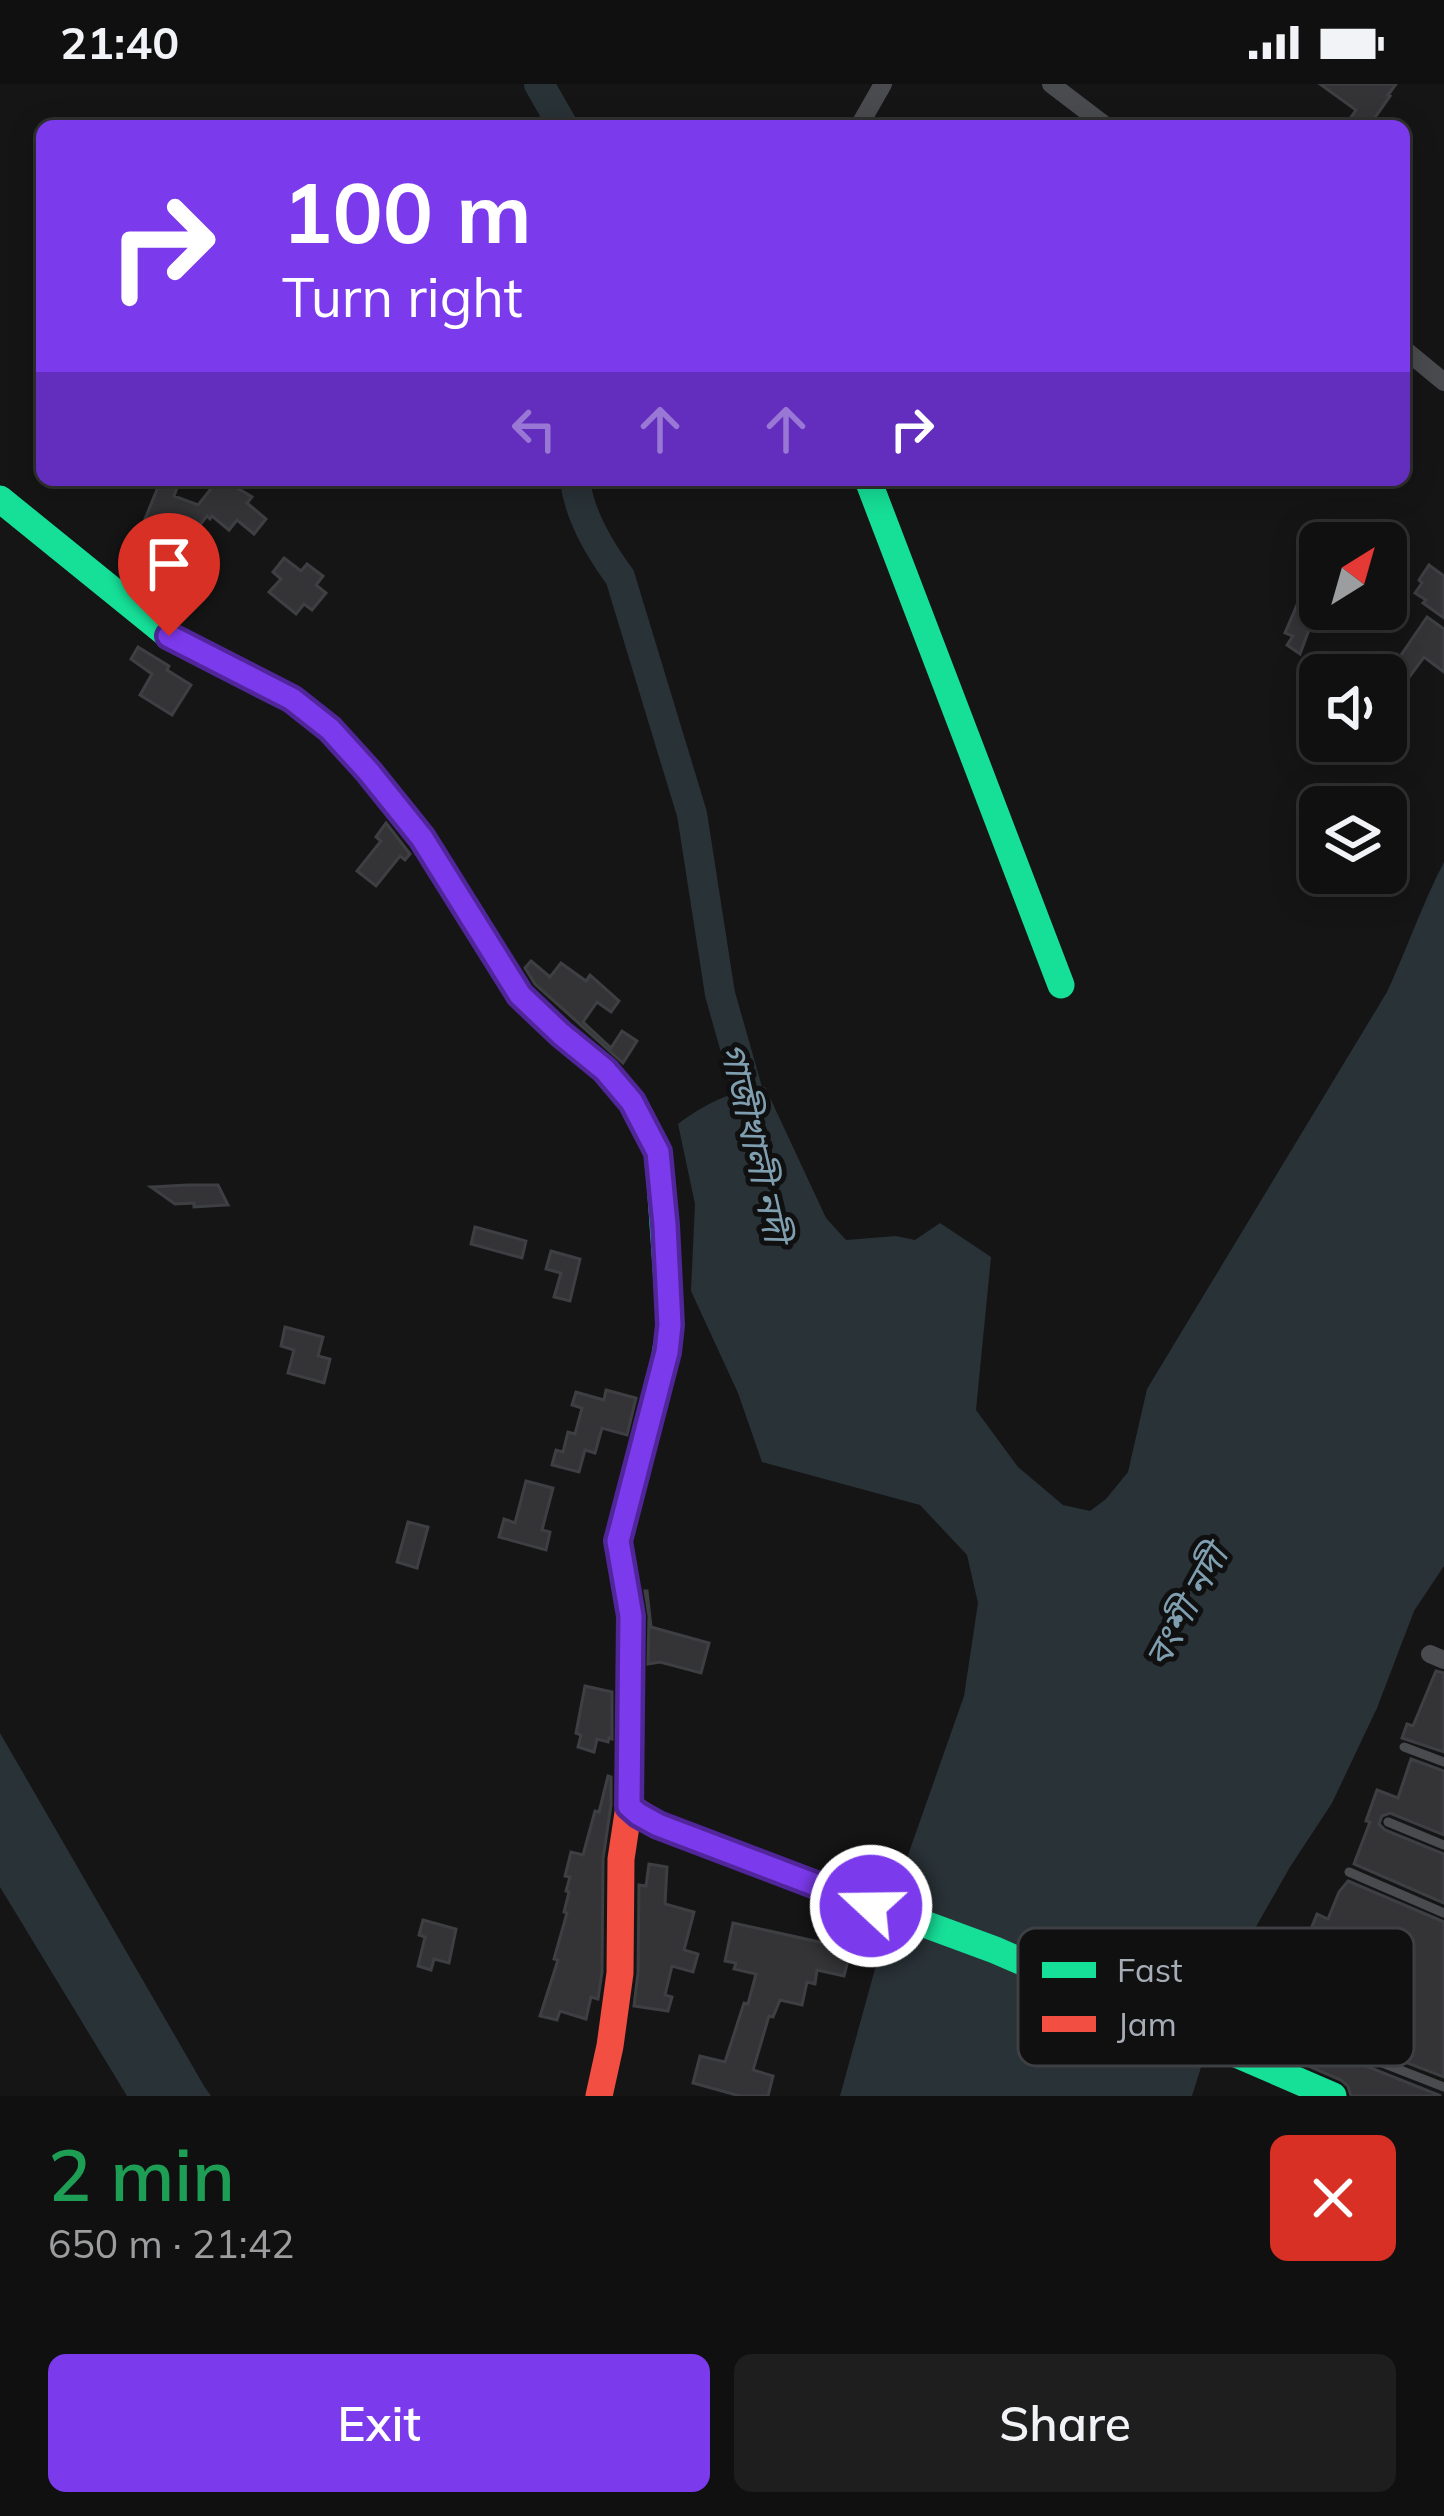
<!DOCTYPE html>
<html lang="en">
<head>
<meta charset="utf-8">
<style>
	body { margin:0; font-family:Mulish,"Noto Sans Bengali",sans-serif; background:#1e1e1e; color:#f1f3f6; height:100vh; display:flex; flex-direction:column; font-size:45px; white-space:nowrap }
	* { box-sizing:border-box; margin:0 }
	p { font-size:39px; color:#9c9d9f }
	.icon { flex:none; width:66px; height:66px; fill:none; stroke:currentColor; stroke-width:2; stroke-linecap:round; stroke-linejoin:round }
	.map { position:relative; height:2012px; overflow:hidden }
	.side { display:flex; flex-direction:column; background:#101010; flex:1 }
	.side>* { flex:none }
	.banner { position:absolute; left:36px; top:36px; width:1374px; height:366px; border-radius:18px; box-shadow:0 6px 30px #0003,0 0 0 3px #303030; background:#7c3aed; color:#fff; overflow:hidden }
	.needle { width:78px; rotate:37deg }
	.fabs { position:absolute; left:1299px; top:438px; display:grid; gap:24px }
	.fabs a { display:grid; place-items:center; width:108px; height:108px; border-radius:18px; background:#101010; box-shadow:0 6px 30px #0003,0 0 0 3px #303030; font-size:60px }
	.pin { position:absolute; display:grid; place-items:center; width:102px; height:102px; color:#fff; margin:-123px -51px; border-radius:50% 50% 50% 0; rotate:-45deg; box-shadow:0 0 12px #0007 }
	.pin .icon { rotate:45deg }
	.me { position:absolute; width:132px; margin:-66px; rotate:291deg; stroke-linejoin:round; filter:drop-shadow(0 0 9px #0008) }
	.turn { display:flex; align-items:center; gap:42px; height:252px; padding:0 48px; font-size:54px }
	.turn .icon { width:156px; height:156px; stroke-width:2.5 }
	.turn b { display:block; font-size:84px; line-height:102px }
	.lanes { display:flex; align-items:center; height:114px; padding:0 48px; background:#0003; justify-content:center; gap:60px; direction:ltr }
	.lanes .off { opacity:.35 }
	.round { display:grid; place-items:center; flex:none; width:126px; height:126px; border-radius:18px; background:#1e1e1e }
	.headline { display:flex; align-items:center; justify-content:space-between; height:204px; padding:0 48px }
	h1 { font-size:72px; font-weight:600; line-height:90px; color:#1e9e55 }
	.primary-button { display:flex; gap:24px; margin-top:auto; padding:24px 48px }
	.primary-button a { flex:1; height:138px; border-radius:18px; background:#7c3aed; color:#fff; font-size:48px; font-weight:600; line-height:138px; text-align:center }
	.primary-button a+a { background:#1e1e1e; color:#f1f3f6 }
	.status { display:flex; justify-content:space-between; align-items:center; height:84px; padding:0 60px; background:#101010; direction:ltr }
	.status svg { height:33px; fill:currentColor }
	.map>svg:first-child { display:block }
	.water { fill:#293237 }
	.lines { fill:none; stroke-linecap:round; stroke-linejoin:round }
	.river { stroke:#293237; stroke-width:30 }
	.building { fill:#343436; stroke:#3e3f42; stroke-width:3 }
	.lane { stroke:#4a4b4e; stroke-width:9 }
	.street { stroke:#4a4b4e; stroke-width:18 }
	.fast { stroke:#16e098; stroke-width:27 }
	.jam { stroke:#f24e42; stroke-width:27 }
	.route-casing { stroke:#51269a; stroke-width:30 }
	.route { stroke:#7c3aed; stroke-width:21 }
	.labels { text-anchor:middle; stroke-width:10; stroke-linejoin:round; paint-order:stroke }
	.water-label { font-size:36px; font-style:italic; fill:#7f9fb0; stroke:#101011 }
	.key { fill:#101011; stroke:#3d3f43; stroke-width:3 }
	.key-label { font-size:33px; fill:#a7adb6 }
</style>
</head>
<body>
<div class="status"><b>21:40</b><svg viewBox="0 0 49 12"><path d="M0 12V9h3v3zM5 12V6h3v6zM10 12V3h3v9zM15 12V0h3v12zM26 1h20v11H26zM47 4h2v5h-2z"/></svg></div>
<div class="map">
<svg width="1444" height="2012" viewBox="0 0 1444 2012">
	<rect width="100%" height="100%" fill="#151516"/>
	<g class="water">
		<path d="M1444 778V1482L1414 1527 1377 1624 1332 1719 1290 1783 1253 1848 1223 1913 1192 2012H840L900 1794 964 1612 978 1519 967 1471 920 1421 762 1378 738 1309 691 1207 695 1120 678 1040C705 1020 731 1007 765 1003L826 1134 846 1156 896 1152 915 1156 940 1139 991 1173 976 1326 1018 1383 1063 1421 1090 1427 1106 1415 1128 1388 1147 1305 1387 908C1407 865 1422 820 1444 778Z"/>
		<polygon points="0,1649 204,2002 211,2012 127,2012 0,1803"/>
	</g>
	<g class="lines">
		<g class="river">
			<polyline points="539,0 563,42"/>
			<path d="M575 396C579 430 600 466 620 493L692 730 720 910 747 1005 753 1046"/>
		</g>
	</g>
	<g class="building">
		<polygon points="1320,0 1396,0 1388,11 1390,12 1369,42 1345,42 1356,26"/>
		<polygon points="163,396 180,396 174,412 198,421 218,396 224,396 252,413 247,419 266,435 254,450 237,436 229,446 212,432 210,435 207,432 199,442 187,433 162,476 146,467 159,444 145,435 158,403 160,404"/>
		<polygon points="284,474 301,487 307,480 323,492 316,501 326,509 312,526 304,520 296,530 269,508 281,495 273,488"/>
		<polygon points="1429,481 1444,492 1444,534 1423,519 1426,516 1415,509 1422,499 1419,496"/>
		<polygon points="1309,493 1320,500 1320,529 1316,527 1300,570 1287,561 1293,552 1285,549"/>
		<polygon points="1427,533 1444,545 1444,588 1424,573 1399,607 1386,597 1386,593"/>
		<polygon points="138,563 169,582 167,586 191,601 172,631 140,611 152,590 131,575"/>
		<polygon points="386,739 410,770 405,776 400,772 376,802 357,787 381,757 376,753"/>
		<polygon points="531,877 550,893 561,879 586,897 590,891 619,917 611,928 597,918 583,938 611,964 622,947 637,957 623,979 535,900 525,884"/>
		<polygon points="188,1101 218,1101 228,1121 194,1123 194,1119 175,1120 151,1103"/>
		<polygon points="475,1143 526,1157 522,1174 471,1160"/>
		<polygon points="551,1167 580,1175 570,1217 554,1213 561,1189 546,1185"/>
		<polygon points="285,1243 323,1253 318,1272 330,1275 324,1299 288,1289 294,1266 281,1262"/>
		<polygon points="606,1306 636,1314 627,1351 602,1344 595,1369 585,1366 579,1388 552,1381 556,1366 563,1368 568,1348 575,1350 582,1324 572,1321 576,1308 604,1316"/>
		<polygon points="526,1397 553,1404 542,1446 550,1448 546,1466 499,1453 504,1435 515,1439"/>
		<polygon points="408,1438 428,1443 417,1484 397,1478"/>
		<polygon points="645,1507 647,1507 651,1543 709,1559 701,1589 660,1578 648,1580 649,1532"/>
		<polygon points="1436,1587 1444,1589 1444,1668 1402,1654 1407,1640 1413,1642"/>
		<polygon points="585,1602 612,1608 612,1655 609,1654 608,1658 597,1655 594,1668 578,1663 581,1651 576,1649"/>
		<polygon points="1411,1675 1444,1687 1444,1751 1390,1729 1382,1732 1379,1740 1385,1746 1444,1770 1444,1819 1354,1780 1370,1738 1366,1737 1377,1706 1398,1714"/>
		<polygon points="608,1692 611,1693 611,1721 603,1775 602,1888 598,1915 591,1913 586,1935 560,1927 557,1936 540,1932 558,1876 554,1875 567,1829 564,1828 569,1808 566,1807 570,1793 565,1792 571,1768 583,1771 595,1727 599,1728"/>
		<polygon points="649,1780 667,1783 665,1820 694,1828 684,1866 698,1870 693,1888 672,1882 665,1911 672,1913 668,1927 634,1922 638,1889 639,1801 646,1802"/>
		<polygon points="1348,1797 1444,1838 1444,1993 1329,1949 1320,1951 1317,1959 1323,1965 1441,2012 1351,2012 1348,2002 1341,1996 1285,1972 1291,1956 1266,1947 1279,1913 1283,1915 1317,1830 1328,1835 1339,1808"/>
		<polygon points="423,1836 456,1845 449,1879 434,1875 431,1886 418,1882 425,1853 419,1851"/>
		<polygon points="733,1839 851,1865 844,1892 817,1886 815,1900 807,1898 802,1921 780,1916 773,1933 769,1932 753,1986 773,1992 768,2012 740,2012 693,1999 700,1972 725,1978 744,1919 748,1920 756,1890 734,1885 736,1879 725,1877"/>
	</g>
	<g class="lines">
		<g class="lane">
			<polyline points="1404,1663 1444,1678"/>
			<polyline points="1388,1738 1444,1761"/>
			<polyline points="1349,1788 1444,1829"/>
			<polyline points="1326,1957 1444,2003"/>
		</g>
		<g class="street">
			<polyline points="1051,0 1106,42"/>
			<polyline points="859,42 883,0"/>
			<polyline points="1404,265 1444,298"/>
			<polyline points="1430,1570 1444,1576"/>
		</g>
		<g class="fast">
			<polyline points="868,396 1061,901"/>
			<polyline points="0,415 169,552 292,615 330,645 369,688 421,754 521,911 561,950 605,986 632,1018 658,1068 670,1241 662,1289"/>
			<polyline points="797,1793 995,1866 1333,2012"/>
		</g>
		<g class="jam">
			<polyline points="662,1289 618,1457 631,1532 629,1722 658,1741 797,1793"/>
			<polyline points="599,2012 610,1962 620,1889 621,1775 629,1722"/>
		</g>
	</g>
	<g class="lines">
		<g class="route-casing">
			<polyline id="route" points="169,552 292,615 330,645 369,688 422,754 520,911 561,950 605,986 632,1018 658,1068 665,1141 670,1241 667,1268 618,1457 631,1532 629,1722 638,1730 658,1741 871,1822"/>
		</g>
		<use href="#route" class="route"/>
	</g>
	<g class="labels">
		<g class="water-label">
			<text transform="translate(755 1058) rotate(77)" y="13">গাজীখালী নদী</text>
			<text transform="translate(1186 1522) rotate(-61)" y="13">বংশী নদী</text>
		</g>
	</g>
	<rect x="1018" y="1844" width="396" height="138" rx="18" class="key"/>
	<rect x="1042" y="1878" width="54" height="16" fill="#16e098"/>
	<rect x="1042" y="1932" width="54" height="16" fill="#f24e42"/>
	<g class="key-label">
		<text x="1117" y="1898">Fast</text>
		<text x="1117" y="1952">Jam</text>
	</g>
</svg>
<div class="fabs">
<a><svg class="needle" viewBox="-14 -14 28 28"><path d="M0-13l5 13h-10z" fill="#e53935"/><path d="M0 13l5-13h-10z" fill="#9c9d9f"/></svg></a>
<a><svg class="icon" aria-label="sound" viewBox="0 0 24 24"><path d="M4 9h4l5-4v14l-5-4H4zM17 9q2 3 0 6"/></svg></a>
<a><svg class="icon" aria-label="layers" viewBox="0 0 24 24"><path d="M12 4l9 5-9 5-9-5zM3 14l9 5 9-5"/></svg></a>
</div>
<div class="pin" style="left:169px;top:552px;background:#d93025"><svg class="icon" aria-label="arrive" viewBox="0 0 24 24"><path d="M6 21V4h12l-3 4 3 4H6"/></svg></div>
<svg class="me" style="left:871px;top:1822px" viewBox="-20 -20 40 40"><circle r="17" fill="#7c3aed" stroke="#fff" stroke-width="3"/><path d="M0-11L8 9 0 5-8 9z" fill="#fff"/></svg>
<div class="banner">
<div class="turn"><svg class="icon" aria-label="right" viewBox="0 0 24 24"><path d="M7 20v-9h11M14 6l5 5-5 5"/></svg><div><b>100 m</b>Turn right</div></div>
<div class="lanes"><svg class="icon off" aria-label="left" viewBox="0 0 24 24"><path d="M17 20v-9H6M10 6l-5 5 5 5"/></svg><svg class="icon off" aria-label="ahead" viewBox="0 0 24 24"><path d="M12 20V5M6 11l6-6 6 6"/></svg><svg class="icon off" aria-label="ahead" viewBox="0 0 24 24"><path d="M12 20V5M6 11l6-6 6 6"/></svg><svg class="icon" aria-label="right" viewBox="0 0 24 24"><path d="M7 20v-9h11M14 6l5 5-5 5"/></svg></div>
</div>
</div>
<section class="side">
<div class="headline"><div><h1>2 min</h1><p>650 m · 21:42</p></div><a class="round" style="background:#d93025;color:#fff"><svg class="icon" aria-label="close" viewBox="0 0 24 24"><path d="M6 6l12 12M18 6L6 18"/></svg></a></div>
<div class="primary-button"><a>Exit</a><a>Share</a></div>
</section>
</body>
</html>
